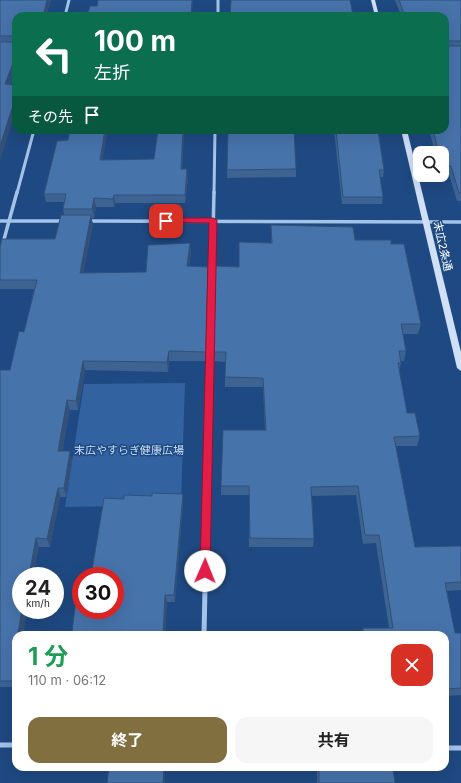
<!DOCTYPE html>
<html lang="ja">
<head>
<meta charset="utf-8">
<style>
	body { margin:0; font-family:Inter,"Noto Sans JP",sans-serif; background:#f6f6f6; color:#222; height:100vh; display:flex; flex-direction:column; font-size:15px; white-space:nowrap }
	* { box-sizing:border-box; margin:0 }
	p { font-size:13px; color:#767676 }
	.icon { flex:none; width:22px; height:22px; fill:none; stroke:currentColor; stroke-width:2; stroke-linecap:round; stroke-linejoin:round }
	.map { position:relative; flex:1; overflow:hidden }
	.drawer { position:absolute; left:12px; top:631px; width:437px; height:140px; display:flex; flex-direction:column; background:#fff; border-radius:12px; box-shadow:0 4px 16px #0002 }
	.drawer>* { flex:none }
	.top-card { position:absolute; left:12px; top:12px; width:437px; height:122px; border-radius:12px; box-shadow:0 4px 16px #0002; background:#0b6e4f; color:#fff; overflow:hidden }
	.buttons { position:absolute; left:413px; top:146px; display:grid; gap:8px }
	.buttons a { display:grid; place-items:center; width:36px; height:36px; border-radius:8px; background:#fff; box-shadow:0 4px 16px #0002; font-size:20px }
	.speed { position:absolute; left:12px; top:567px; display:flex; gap:8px; font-size:20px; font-weight:700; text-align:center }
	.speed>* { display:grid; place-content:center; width:52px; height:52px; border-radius:50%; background:#fff; box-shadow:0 4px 16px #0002; line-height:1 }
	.speed small { font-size:10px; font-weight:400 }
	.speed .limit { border:6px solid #d22; background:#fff; color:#111 }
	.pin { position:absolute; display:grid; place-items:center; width:34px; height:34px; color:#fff; margin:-17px; border-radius:8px; box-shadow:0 2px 6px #0006 }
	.me { position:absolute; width:44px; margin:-22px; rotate:1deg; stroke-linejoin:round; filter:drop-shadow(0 0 3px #0008) }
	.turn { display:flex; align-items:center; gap:14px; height:84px; padding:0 16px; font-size:18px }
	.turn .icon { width:52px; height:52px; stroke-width:2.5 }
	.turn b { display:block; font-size:28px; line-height:34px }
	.then { display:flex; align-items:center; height:38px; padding:0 16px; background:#0003; gap:8px; font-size:15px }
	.round { display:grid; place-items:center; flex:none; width:42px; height:42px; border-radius:12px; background:#f6f6f6 }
	.head { display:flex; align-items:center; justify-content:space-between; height:68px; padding:0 16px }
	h1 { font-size:24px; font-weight:700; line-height:30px; color:#1e9e55 }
	.cta { display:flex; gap:8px; margin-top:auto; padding:8px 16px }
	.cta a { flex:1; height:46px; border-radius:12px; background:#826f40; color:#fff; font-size:16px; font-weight:700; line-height:46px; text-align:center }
	.cta a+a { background:#f6f6f6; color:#222 }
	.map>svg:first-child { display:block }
	.green { fill:#3263a0 }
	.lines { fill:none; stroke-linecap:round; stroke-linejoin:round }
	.street-far2 { stroke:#a4c3e9; stroke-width:3 }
	.street-far1 { stroke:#a4c3e9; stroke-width:3.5 }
	.street { stroke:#a4c3e9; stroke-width:5 }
	.secondary { fill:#cfe0f7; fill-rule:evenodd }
	.wall { fill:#3d6393 }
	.shaded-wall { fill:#325078 }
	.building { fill:#4773ab; stroke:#325078 }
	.route { fill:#e11d48; stroke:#92132f }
	.labels { text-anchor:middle; stroke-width:3; stroke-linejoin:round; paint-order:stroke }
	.street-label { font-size:11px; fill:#fff; stroke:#1f4982 }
	.park-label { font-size:11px; fill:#c8ddf7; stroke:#1f4982 }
</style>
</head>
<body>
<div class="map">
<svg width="461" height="783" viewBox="0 0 461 783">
	<rect width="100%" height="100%" fill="#1f4982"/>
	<polygon class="green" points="185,383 181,505 65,507 84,384"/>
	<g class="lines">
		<g class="street-far2">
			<polyline points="218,0 218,16"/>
			<polyline points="65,16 69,0"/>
			<polyline points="17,193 34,130"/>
			<polyline points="214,193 215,130"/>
		</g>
		<g class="street-far1">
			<polyline points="0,221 64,221"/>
			<polyline points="86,221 461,222"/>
			<polyline points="3,243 17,192"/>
			<polyline points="208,448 214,192"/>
		</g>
		<g class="street">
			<polyline points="204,635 208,447"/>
			<polyline points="0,745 16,745"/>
			<polyline points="445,748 461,748"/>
		</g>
		<g class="secondary">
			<polygon points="371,0 375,0 379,16 375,16"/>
			<polygon points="401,130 407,130 461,352 461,371 457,368"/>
		</g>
	</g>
	<g class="wall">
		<polygon points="0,0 51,0 46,16 16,16 16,68 10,85 0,161"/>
		<polygon points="395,0 461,0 461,201 457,201 449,174 443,174 442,173 442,153 435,153 429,130 445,130 445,16 401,16"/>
		<polygon points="108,130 102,160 154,159 158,130 184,130 182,169 188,178 185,203 115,203 114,207 96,207 94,218 91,218 93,224 83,273 146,272 190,243 191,252 189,266 209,276 207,361 169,361 168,372 85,370 78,410 70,410 62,451 72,460 66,497 60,497 50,547 39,547 33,576 21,576 27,610 23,632 72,632 81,610 183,502 175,602 167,602 165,635 16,635 16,687 0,687 0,370 10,370 24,332 34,289 0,289 0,247 55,239 64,215 63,209 64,202 46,202 44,194 68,140"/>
		<polygon points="228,130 296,169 296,177 227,178"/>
		<polygon points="334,130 378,130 384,170 383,177 380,177 383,197 382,204 342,204"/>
		<polygon points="271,225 355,240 391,244 421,324 418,334 403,334 406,351 404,361 401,361 401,363 399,370 407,413 420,436 417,446 396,446 415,547 461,546 461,590 447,591 455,633 461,633 461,695 445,696 445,635 361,635 363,628 389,628 376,543 363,544 356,495 312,496 314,539 313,547 249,547 249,495 221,495 221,486 265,430 263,387 225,387 225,362 213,361 213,352 239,267 271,243"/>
		<polygon points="318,767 395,783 317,783 317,772"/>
	</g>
	<g class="shaded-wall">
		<polygon points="47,0 51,0 46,16 43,16"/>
		<polygon points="192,0 193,0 192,16 191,16"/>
		<polygon points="16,55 16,68 7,93 5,84"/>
		<polygon points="16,96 16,110 0,161 0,146"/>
		<polygon points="105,130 108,130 101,168 100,160"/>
		<polygon points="183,130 184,130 181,178 181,169"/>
		<polygon points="187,169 188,178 185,203 185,195"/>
		<polygon points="114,195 115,203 114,207 113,199"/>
		<polygon points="94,198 96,207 94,218 92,209"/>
		<polygon points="91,215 93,224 82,283 80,273"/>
		<polygon points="190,243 191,252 187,276 187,266"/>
		<polygon points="208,267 209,276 207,361 206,352"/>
		<polygon points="169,351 169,361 168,372 167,362"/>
		<polygon points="83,361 85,370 78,410 76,401"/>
		<polygon points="67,400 70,410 60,460 58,451"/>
		<polygon points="70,451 72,460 66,497 64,488"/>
		<polygon points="58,488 60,497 50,547 47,539"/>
		<polygon points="183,494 183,502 175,602 174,595"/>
		<polygon points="36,538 39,547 33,576 29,576"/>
		<polygon points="165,595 167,602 165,635 163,635"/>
		<polygon points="22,610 27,610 23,635 18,632"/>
		<polygon points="164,767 165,772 165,783 163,783"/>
	</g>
	<g class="building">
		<polygon points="0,0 47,0 43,16 16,16 16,37 15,36 0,36"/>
		<polygon points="98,0 192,0 191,16 87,16 90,6 97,6"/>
		<polygon points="231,0 350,0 353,15 350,15 350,16 230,16"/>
		<polygon points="399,0 461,0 461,41 446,41 445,42 445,16 405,16"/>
		<polygon points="16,40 16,55 5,84 16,85 16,96 0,146 0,42 15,42"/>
		<polygon points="445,45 446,46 461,46 461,193 459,193 451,166 444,166 442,161 442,153 439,153 433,130 445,130"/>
		<polygon points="70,130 105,130 100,160 154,159 158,130 183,130 181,169 187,169 185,195 114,195 113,199 94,198 92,209 63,209 66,194 44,194 57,141 68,140"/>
		<polygon points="228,130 294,130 296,169 227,170"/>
		<polygon points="336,130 378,130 384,170 379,170 383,197 343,197"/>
		<polygon points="61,215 91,215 80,273 146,272 148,245 190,243 187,266 208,267 206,352 169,351 167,362 83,361 76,401 67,400 58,451 70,451 64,488 58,488 47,539 36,538 29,576 21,576 21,610 22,610 18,632 72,632 76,599 81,599 81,610 115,610 115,576 91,576 104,498 124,499 124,495 152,496 152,493 183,494 174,595 165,595 163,635 16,635 16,681 0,681 0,370 10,370 19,331 24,332 37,280 0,280 0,247 2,239 55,239"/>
		<polygon points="271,225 353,227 355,240 391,240 391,244 404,244 421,324 401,324 406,351 399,351 401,363 398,363 407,413 415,413 420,436 394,437 415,547 461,546 461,582 445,583 455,633 461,633 461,688 445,689 445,635 364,635 363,628 393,628 379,535 365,535 358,486 311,487 314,539 250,538 249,486 221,486 223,430 266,430 263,378 225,377 226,352 213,352 215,266 239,267 239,242 272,243"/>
		<polygon points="109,767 164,767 163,783 107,783"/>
		<polygon points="319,767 393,769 395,783 319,783"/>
	</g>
	<polygon class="route" points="166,218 213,218 217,220 210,571 209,575 205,576 201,575 200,571 209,223 163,222 162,221"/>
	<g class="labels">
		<g class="street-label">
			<text transform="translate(443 246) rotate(77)" y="4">末広2条通</text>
		</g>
		<g class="park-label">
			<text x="129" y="454">末広やすらぎ健康広場</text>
		</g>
	</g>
</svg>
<div class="buttons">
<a><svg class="icon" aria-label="search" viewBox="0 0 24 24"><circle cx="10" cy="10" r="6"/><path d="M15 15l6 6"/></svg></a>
</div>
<div class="speed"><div>24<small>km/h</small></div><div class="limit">30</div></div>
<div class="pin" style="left:166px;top:221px;background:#d93025"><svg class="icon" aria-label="arrive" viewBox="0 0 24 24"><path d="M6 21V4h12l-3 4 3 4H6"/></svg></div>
<svg class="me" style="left:205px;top:571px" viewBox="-20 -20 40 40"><circle r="19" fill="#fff"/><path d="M0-13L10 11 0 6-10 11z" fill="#e11d48"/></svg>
<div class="top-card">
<div class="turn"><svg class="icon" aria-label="left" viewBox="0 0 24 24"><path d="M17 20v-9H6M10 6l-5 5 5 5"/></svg><div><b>100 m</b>左折</div></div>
<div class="then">その先<svg class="icon" aria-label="arrive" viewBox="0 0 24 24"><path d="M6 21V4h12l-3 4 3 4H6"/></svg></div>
</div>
<section class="drawer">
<div class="head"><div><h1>1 分</h1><p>110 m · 06:12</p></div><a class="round" style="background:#d93025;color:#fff"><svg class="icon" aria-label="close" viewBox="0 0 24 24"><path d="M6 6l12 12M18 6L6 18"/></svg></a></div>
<div class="cta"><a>終了</a><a>共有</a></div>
</section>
</div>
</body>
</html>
